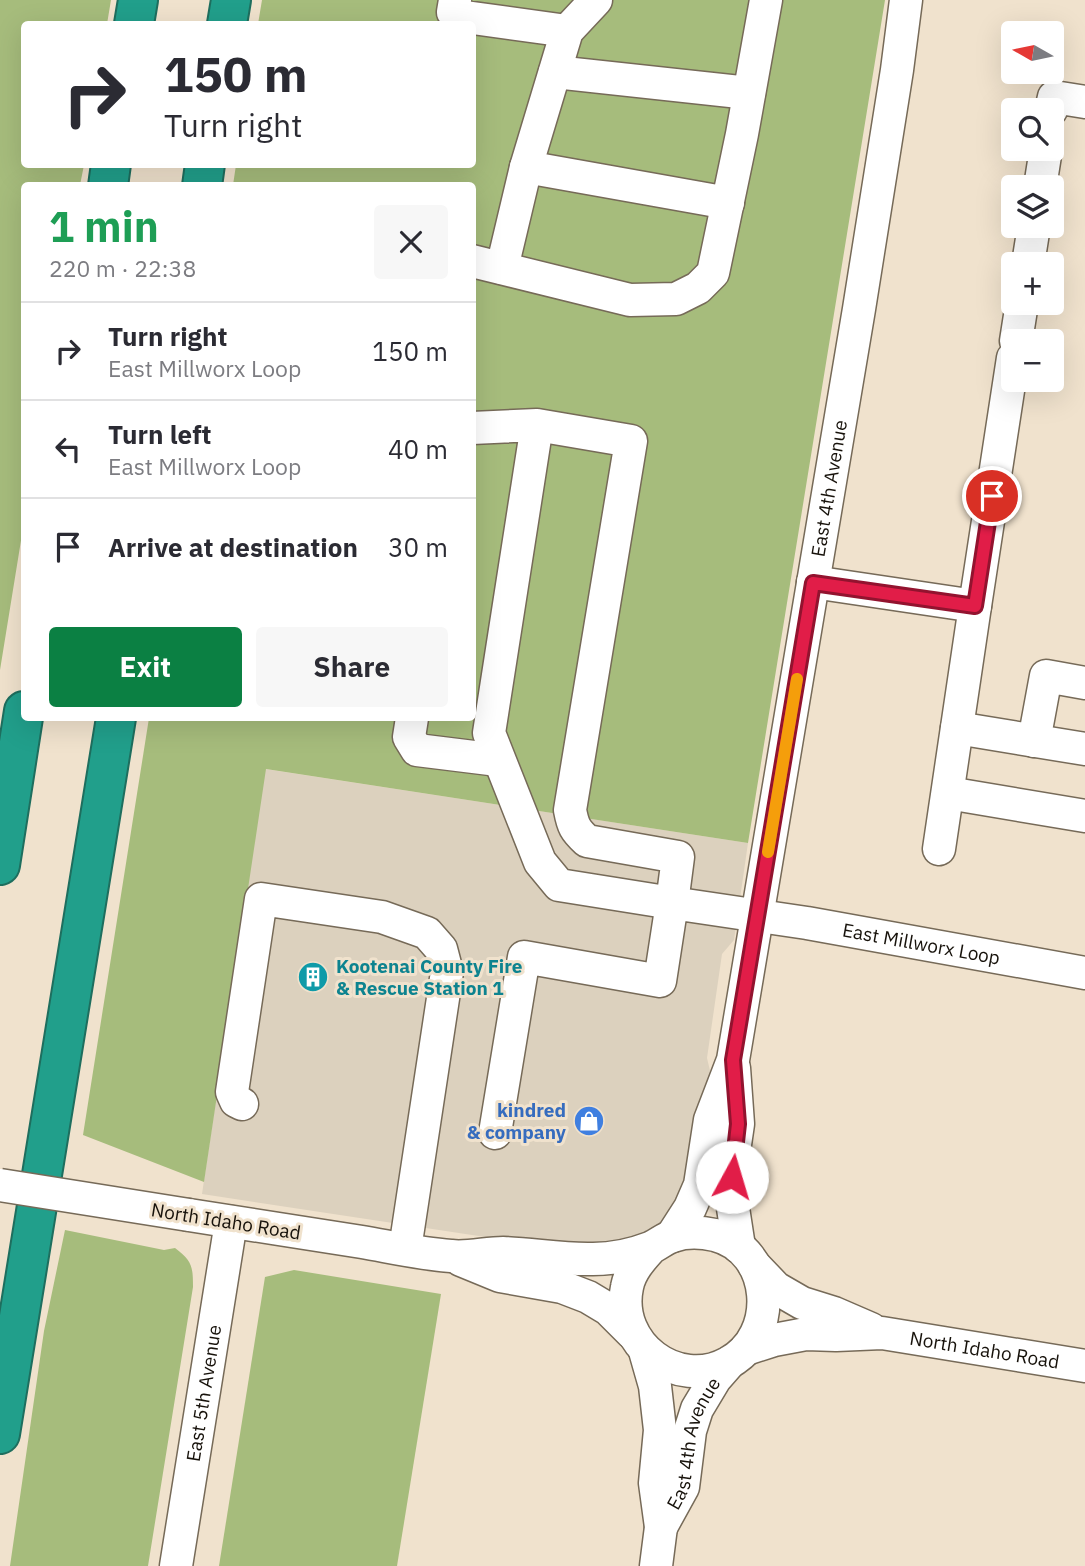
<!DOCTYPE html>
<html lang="en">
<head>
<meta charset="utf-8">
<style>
	body { margin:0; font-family:"IBM Plex Sans",sans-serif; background:#f7f7f7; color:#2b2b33; height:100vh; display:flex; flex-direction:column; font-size:26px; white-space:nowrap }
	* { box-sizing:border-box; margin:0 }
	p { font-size:23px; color:#7c7c81 }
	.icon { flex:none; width:38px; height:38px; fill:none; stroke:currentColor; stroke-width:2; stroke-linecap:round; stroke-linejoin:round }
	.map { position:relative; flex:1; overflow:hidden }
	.details { position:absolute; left:21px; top:182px; width:455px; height:539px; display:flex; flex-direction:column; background:#fff; border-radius:7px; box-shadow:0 7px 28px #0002 }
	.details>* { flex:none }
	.guide { position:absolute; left:21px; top:21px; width:455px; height:147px; border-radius:7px; box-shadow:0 7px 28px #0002; background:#fff; color:#2b2b33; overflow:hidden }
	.needle { width:46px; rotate:279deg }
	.tools { position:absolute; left:1001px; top:21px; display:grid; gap:14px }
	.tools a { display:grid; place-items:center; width:63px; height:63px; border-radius:7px; background:#fff; box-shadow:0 7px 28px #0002; font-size:35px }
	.pin { position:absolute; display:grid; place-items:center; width:60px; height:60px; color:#fff; margin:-30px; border:4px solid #fff; border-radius:50%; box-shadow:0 2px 7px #0007 }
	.me { position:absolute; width:77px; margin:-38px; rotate:6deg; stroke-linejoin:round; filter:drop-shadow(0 0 5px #0008) }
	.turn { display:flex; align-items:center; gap:24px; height:147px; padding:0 28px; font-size:32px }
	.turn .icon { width:91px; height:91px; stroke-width:2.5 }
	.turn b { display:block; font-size:49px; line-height:60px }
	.round { display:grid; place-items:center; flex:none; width:74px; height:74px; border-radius:7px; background:#f7f7f7 }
	.overview { display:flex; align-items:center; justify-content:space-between; height:119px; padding:0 28px }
	h1 { font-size:42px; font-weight:700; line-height:52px; color:#1e9e55 }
	.cta { display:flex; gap:14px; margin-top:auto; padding:14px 28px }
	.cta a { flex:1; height:80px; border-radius:7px; background:#0b8043; color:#fff; font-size:28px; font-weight:700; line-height:80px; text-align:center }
	.cta a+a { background:#f7f7f7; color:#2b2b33 }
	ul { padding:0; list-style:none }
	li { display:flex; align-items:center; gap:21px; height:98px; padding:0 28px; border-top:2px solid #e1e1e2 }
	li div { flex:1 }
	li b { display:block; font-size:26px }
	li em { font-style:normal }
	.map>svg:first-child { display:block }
	.commercial { fill:#dcd1be }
	.green { fill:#a6bc7c }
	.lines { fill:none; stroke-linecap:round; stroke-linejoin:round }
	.minor-casing { stroke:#766a58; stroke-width:35 }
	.highway-casing { stroke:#1e6e5e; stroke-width:42 }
	.minor { stroke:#fff; stroke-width:32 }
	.highway { stroke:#219f8b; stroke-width:38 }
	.minor-bridge-casing { stroke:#766a58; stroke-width:35; stroke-linecap:butt }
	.minor-bridge { stroke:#fff; stroke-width:32 }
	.route-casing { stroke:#92132f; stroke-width:18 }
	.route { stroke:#e11d48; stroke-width:12 }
	.slow { stroke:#f59e0b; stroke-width:12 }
	.labels { text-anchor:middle; stroke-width:6; stroke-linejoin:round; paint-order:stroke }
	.street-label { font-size:19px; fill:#17120b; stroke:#f0e2cd }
	.culture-label { font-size:19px; font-weight:bold; fill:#0d838f; stroke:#f0e2cd; text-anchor:start }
	.shop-label { font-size:19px; font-weight:bold; fill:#366cbe; stroke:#f0e2cd; text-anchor:end }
</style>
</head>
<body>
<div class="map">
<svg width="1085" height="1566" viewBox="0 0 1085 1566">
	<rect width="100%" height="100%" fill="#f0e2cd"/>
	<polygon class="commercial" points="265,769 748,843 734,940 722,954 707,1058 711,1075 687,1187 658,1232 578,1251 202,1194"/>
	<g class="green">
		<polygon points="0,0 111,0 107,24 24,24 24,164 84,165 80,185 24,186 24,522 0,670"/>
		<polygon points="262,0 885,0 748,843 266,769 204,1182 83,1135 149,718 472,718 472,186 233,185 236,165 472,164 472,24 258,24"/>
		<path d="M65 1230 164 1250 175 1248C192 1261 193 1266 193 1287L148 1566H10L44 1331Z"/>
		<polygon points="294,1270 441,1294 397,1566 219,1566 265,1277"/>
	</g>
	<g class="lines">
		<g class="minor-casing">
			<g id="minor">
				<polyline points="455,0 453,12 458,16 567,31"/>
				<polyline points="555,72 749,93"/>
				<polyline points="1051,110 1054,97 1085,102"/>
				<polyline points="526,167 728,203"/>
				<polyline points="1040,187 1046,149"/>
				<polyline points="472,261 630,300 676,299 698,288 713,273 742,134 766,0"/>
				<polyline points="1028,264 1034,226"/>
				<polyline points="502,268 526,167 567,31 596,0"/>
				<polyline points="1016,341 1022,303"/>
				<path d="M472 428 537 425 489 733 540 862 559 885 672 903 678 857 587 841C575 830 573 826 570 810L631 441 537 425"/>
				<polyline points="813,582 975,606 1013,358"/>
				<polyline points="412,718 409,737 417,750 498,760"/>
				<polyline points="957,728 1085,749"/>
				<polyline points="1034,741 1046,676 1085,683"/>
				<polyline points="948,793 1085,816"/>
				<polyline points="939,849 975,606"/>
				<polyline points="734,1068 738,1124 733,1158 731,1195 739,1247"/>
				<polyline points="242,1104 236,1101 232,1092 261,899 382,917 427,933 441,949 447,972 405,1249"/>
				<path id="s1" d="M495 1133 524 957 660 981 672 903 807 923 1085 973"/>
				<path d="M189 1215C247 1224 304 1233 362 1242 391 1247 421 1254 451 1256 468 1258 486 1253 503 1253 533 1254 563 1260 593 1259 612 1259 632 1255 650 1248 658 1245 665 1238 673 1236 687 1231 701 1232 715 1235 774 1250 780 1336 728 1363 677 1391 615 1344 627 1287 630 1271 641 1259 652 1247"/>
				<path id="s2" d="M672 1236 690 1208 700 1185 710 1120 733 1060 859 309 897 70 906 0"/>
				<polyline points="461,1260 500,1276 562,1287 588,1297 608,1309 632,1333"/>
				<polyline points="755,1266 776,1288 802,1303 834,1313 871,1329"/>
				<path id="s3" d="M746 1349 774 1340 806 1334 836 1335 882 1333 1085 1366"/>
				<polyline points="645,1351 655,1386 660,1430 655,1483 661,1527 656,1566"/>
				<path id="s4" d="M661 1527 683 1487 690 1431 697 1409 715 1379 729 1363"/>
				<path id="s5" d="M176 1566 231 1222"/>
			</g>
		</g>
		<g class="highway-casing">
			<g id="highway">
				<polyline points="134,24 138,0"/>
				<polyline points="227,24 231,0"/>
				<polyline points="108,186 111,164"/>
				<polyline points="202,186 205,164"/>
				<polyline points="0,865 24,711"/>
				<polyline points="0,1434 116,718"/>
			</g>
		</g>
		<use href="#minor" class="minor"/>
		<use href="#highway" class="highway"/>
		<g class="minor-bridge-casing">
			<polyline id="minor-bridge" points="0,1185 189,1215"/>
		</g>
		<use href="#minor-bridge" class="minor-bridge"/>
	</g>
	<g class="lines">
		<g class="route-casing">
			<polyline id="route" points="732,1177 738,1124 733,1060 813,583 975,606 992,496"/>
		</g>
		<use href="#route" class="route"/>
		<polyline class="slow" points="768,852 797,679"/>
	</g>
	<defs>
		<g id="building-disc" transform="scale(1.575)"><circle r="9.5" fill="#0f9aa8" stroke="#f0e2cd"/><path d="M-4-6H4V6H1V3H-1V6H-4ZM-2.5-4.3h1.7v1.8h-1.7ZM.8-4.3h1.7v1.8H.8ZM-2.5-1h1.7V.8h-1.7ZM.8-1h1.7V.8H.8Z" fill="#fff"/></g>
		<g id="shop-disc" transform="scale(1.575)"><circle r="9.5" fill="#3f7fe0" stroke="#f0e2cd"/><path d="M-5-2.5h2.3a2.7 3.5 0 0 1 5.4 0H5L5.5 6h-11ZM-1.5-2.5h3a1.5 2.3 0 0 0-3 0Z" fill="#fff"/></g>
	</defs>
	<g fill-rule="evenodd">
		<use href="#building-disc" x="313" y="977"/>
		<use href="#shop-disc" x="589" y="1121"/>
	</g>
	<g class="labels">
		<g class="street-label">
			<text dy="7" stroke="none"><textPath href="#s2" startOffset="768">East 4th Avenue</textPath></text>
			<text dy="7" stroke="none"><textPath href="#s1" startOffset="648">East Millworx Loop</textPath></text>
			<text transform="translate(226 1221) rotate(9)" y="7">North Idaho Road</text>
			<text dy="7" stroke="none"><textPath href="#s3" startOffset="242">North Idaho Road</textPath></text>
			<text dy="7" stroke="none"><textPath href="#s5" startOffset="175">East 5th Avenue</textPath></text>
			<text dy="7" stroke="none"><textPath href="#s4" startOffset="91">East 4th Avenue</textPath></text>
		</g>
		<g class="culture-label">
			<text x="336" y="973">Kootenai County Fire<tspan x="336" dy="22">&amp; Rescue Station 1</tspan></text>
		</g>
		<g class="shop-label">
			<text x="566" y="1117">kindred<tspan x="566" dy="22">&amp; company</tspan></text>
		</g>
	</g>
</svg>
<div class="tools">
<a><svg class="needle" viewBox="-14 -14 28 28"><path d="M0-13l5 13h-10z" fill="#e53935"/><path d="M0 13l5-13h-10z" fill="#7c7c81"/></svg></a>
<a><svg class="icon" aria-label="search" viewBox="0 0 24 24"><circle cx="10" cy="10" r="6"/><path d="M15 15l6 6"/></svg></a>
<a><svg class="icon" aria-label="layers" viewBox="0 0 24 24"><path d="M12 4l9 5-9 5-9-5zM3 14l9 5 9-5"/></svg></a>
<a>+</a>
<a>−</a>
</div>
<div class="pin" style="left:992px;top:496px;background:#d93025"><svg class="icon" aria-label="arrive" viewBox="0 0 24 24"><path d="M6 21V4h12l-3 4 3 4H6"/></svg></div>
<svg class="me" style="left:732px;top:1177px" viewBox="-20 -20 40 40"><circle r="19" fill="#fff"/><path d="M0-13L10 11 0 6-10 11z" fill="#e11d48"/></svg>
<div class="guide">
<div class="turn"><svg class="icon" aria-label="right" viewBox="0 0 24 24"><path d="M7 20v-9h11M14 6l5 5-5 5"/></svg><div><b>150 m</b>Turn right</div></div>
</div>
<section class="details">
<div class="overview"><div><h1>1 min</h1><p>220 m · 22:38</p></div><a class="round"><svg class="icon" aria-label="close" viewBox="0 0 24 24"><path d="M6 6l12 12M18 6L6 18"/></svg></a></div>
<ul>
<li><svg class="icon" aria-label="right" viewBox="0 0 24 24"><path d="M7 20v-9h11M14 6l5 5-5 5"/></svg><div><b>Turn right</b><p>East Millworx Loop</p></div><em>150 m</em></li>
<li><svg class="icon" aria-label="left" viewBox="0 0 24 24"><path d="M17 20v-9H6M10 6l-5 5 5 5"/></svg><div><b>Turn left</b><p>East Millworx Loop</p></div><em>40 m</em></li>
<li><svg class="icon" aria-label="arrive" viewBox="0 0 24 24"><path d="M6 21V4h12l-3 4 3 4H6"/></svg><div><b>Arrive at destination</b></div><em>30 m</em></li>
</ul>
<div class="cta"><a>Exit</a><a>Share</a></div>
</section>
</div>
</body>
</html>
